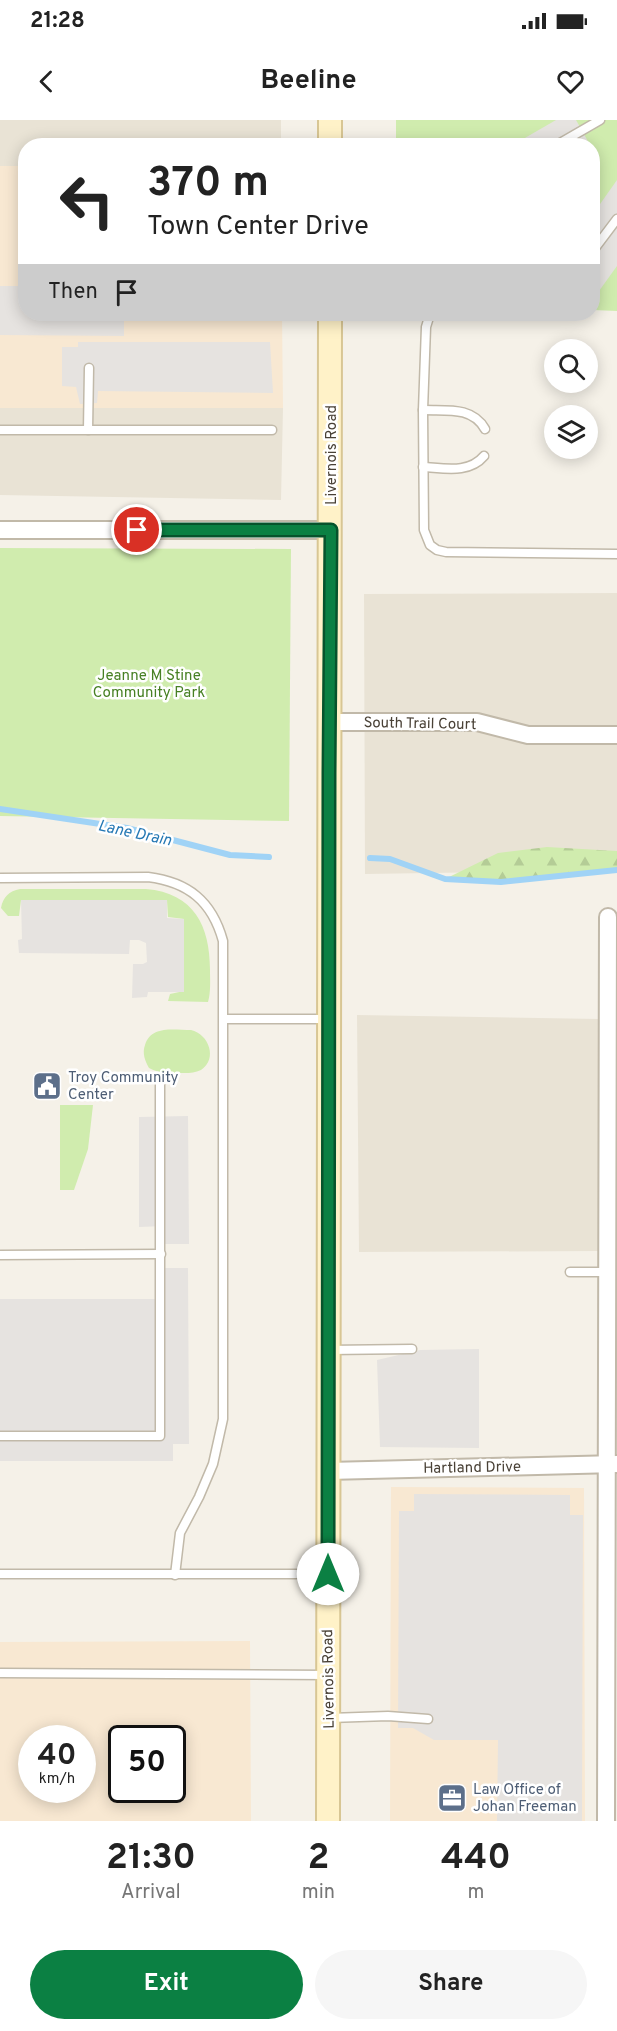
<!DOCTYPE html>
<html lang="en">
<head>
<meta charset="utf-8">
<style>
	body { margin:0; font-family:Overpass,sans-serif; background:#f6f6f6; color:#222; height:100vh; display:flex; flex-direction:column; font-size:22px; white-space:nowrap }
	* { box-sizing:border-box; margin:0 }
	p { font-size:20px; color:#767676 }
	.icon { flex:none; width:33px; height:33px; fill:none; stroke:currentColor; stroke-width:2; stroke-linecap:round; stroke-linejoin:round }
	.map { position:relative; height:1701px; overflow:hidden }
	.side { display:flex; flex-direction:column; background:#fff; flex:1 }
	.side>* { flex:none }
	.guide { position:absolute; left:18px; top:18px; width:582px; height:183px; border-radius:24px; box-shadow:0 3px 15px #0003; background:#fff; color:#222; overflow:hidden }
	.tools { position:absolute; left:544px; top:219px; display:grid; gap:12px }
	.tools a { display:grid; place-items:center; width:54px; height:54px; border-radius:50%; background:#fff; box-shadow:0 3px 15px #0003; font-size:30px }
	.speed { position:absolute; left:18px; top:1605px; display:flex; gap:12px; font-size:30px; font-weight:700; text-align:center }
	.speed>* { display:grid; place-content:center; width:78px; height:78px; border-radius:50%; background:#fff; box-shadow:0 3px 15px #0003; line-height:1 }
	.speed small { font-size:15px; font-weight:400 }
	.speed .limit { border:3px solid #111; border-radius:9px; background:#fff; color:#111 }
	.pin { position:absolute; display:grid; place-items:center; width:51px; height:51px; color:#fff; margin:-26px; border:3px solid #fff; border-radius:50%; box-shadow:0 2px 6px #0007 }
	.me { position:absolute; width:66px; margin:-33px; rotate:0deg; stroke-linejoin:round; filter:drop-shadow(0 0 4px #0008) }
	.turn { display:flex; align-items:center; gap:21px; height:126px; padding:0 30px; font-size:27px }
	.turn .icon { width:78px; height:78px; stroke-width:2.5 }
	.turn b { display:block; font-size:42px; line-height:51px }
	.then { display:flex; align-items:center; height:57px; padding:0 30px; background:#0003; gap:12px; font-size:22px }
	.eta { display:flex; justify-content:space-evenly; align-items:center; height:102px; text-align:center }
	.eta b { font-size:36px; font-weight:700; line-height:42px }
	.primary-button { display:flex; gap:12px; margin-top:auto; padding:12px 30px }
	.primary-button a { flex:1; height:69px; border-radius:36px; background:#0b8043; color:#fff; font-size:24px; font-weight:700; line-height:69px; text-align:center }
	.primary-button a+a { background:#f6f6f6; color:#222 }
	.status { display:flex; justify-content:space-between; align-items:center; height:42px; padding:0 30px; background:#fff; direction:ltr }
	.status svg { height:16px; fill:currentColor }
	header { display:flex; justify-content:space-between; align-items:center; height:78px; padding:0 30px; background:#fff; font-size:27px; font-weight:700 }
	.map>svg:first-child { display:block }
	.residential { fill:#e9e3d5 }
	.commercial { fill:#f8e8d2; fill-rule:evenodd }
	.green { fill:#d0ecae }
	.forest { fill:url(#forest-firs) }
	.parking { fill:#e6e3e0 }
	.lines { fill:none; stroke-linecap:round; stroke-linejoin:round }
	.stream { stroke:#a0d3f6; stroke-width:6 }
	.lane-casing { stroke:#c1b9a9; stroke-width:11 }
	.street-casing { stroke:#c1b9a9; stroke-width:20 }
	.secondary-casing { stroke:#d8c694; stroke-width:26 }
	.lane { stroke:#fff; stroke-width:8 }
	.street { stroke:#fff; stroke-width:16 }
	.secondary { stroke:#fff2c8; stroke-width:22 }
	.route-casing { stroke:#07532c; stroke-width:15 }
	.route { stroke:#0b8043; stroke-width:10 }
	.labels { text-anchor:middle; stroke-width:5; stroke-linejoin:round; paint-order:stroke }
	.street-label { font-size:15px; fill:#494136; stroke:#fff }
	.park-label { font-size:15px; fill:#478024; stroke:#fff }
	.service-label { font-size:15px; fill:#4e5e75; stroke:#fff; text-anchor:start }
	.water-label { font-size:16px; font-style:italic; fill:#2578b4; stroke:#fff }
</style>
</head>
<body>
<div class="status"><b>21:28</b><svg viewBox="0 0 49 12"><path d="M0 12V9h3v3zM5 12V6h3v6zM10 12V3h3v9zM15 12V0h3v12zM26 1h20v11H26zM47 4h2v5h-2z"/></svg></div>
<header><svg class="icon" aria-label="back" viewBox="0 0 24 24"><path d="M15 5l-7 7 7 7"/></svg>Beeline<svg class="icon" aria-label="heart" viewBox="0 0 24 24"><path d="M12 20l-8-8c-3-5 5-10 8-4 3-6 11-1 8 4z"/></svg></header>
<div class="map">
<svg width="617" height="1701" viewBox="0 0 617 1701">
	<defs>
		<pattern id="forest-firs" width="22" height="20" patternUnits="userSpaceOnUse" patternTransform="scale(1.5)"><rect width="22" height="20" fill="#d0ecae"/><path d="M5 1l3.5 6h-7zM16 11l3.5 6h-7z" fill="#b4cc96"/></pattern>
	</defs>
	<rect width="100%" height="100%" fill="#f5f1e8"/>
	<g class="residential">
		<polygon points="0,0 281,0 281,25 26,26 25,46 0,46"/>
		<polygon points="0,288 283,288 281,380 0,375"/>
		<polygon points="617,473 617,750 365,754 364,474"/>
		<polygon points="357,895 599,899 598,1131 359,1132"/>
	</g>
	<g class="commercial">
		<polygon points="0,46 25,46 26,194 282,194 283,288 0,288"/>
		<polygon points="391,1367 584,1368 585,1701 390,1701"/>
		<path d="M250 1521 251 1701H0V1522ZM32 1618H82V1670H32ZM122 1618H172V1670H122Z"/>
	</g>
	<g class="green">
		<polygon points="396,0 617,0 617,191 593,190 592,26 396,26"/>
		<polygon points="0,428 291,429 289,701 0,696"/>
		<path d="M20 769H146C194 773 210 806 210 850 210 860 211 872 208 882L168 881 170 874 184 871V799L168 797 167 780H21L19 796H8L1 788C3 777 9 771 20 769Z"/>
		<path d="M191 910C209 914 218 939 201 950 193 954 185 953 177 953 167 953 159 953 149 948 145 941 142 933 145 925 151 905 174 910 191 910Z"/>
		<polygon points="60,985 93,985 88,1029 74,1070 60,1070"/>
	</g>
	<polygon class="forest" points="547,727 617,731 617,750 501,762 445,759 498,733"/>
	<g class="parking">
		<polygon points="556,0 576,0 590,25 511,26"/>
		<polygon points="617,60 617,146 599,171 593,166 593,94"/>
		<polygon points="0,166 25,166 26,194 124,194 124,216 0,215"/>
		<polygon points="78,222 270,222 273,273 98,271 97,283 80,284 76,267 62,266 62,227 78,227"/>
		<polygon points="21,780 167,780 167,798 184,799 184,872 148,872 147,877 132,878 133,844 143,844 147,842 146,823 139,820 130,820 129,834 19,833 18,820 22,819"/>
		<polygon points="188,996 189,1124 164,1124 164,1106 139,1107 139,997"/>
		<polygon points="162,1148 188,1148 189,1324 173,1324 173,1341 0,1341 0,1179 162,1179"/>
		<polygon points="479,1229 479,1328 380,1327 377,1240 420,1230"/>
		<polygon points="414,1374 570,1375 570,1395 583,1395 582,1701 497,1701 498,1620 434,1620 413,1608 398,1608 399,1391 414,1391"/>
	</g>
	<g class="lines">
		<g class="stream">
			<polyline points="0,689 127,708 230,735 269,737"/>
			<polyline points="370,738 390,739 445,759 501,762 617,750"/>
		</g>
		<g class="lane-casing">
			<g id="lane">
				<polyline points="555,26 600,0"/>
				<polyline points="592,132 617,99"/>
				<polyline points="430,194 426,207 423,290 424,410 430,425 437,430 446,432 617,434"/>
				<path d="M423 290C446 291 472 286 485 309"/>
				<polyline points="0,310 272,310"/>
				<polyline points="88,310 89,248"/>
				<path d="M423 347C444 348 469 354 484 336"/>
				<path d="M0 758 148 757C188 762 212 781 223 821V1299L213 1344 199 1377 180 1413 175 1455"/>
				<polyline points="224,899 328,899"/>
				<polyline points="0,1135 161,1134"/>
				<polyline points="570,1152 607,1152"/>
				<polyline points="328,1230 412,1229"/>
				<polyline points="0,1316 160,1316 160,963"/>
				<polyline points="0,1454 327,1454"/>
				<polyline points="0,1553 327,1555"/>
				<polyline points="330,1598 388,1596 428,1599"/>
			</g>
		</g>
		<g class="street-casing">
			<g id="street">
				<polyline points="0,410 331,410"/>
				<polyline points="330,602 477,602 528,615 617,615"/>
				<polyline points="328,1351 617,1344"/>
				<polyline points="606,1701 608,797"/>
			</g>
		</g>
		<g class="secondary-casing">
			<g id="secondary">
				<polyline points="330,0 330,26"/>
				<polyline points="328,1701 330,194"/>
			</g>
		</g>
		<use href="#lane" class="lane"/>
		<use href="#street" class="street"/>
		<use href="#secondary" class="secondary"/>
	</g>
	<g class="lines">
		<g class="route-casing">
			<polyline id="route" points="137,410 331,410 329,653 328,1454"/>
		</g>
		<use href="#route" class="route"/>
	</g>
	<defs>
		<g id="civic-square" transform="scale(1.5)"><rect x="-9" y="-9" width="18" height="18" rx="4" fill="#5c6f8a" stroke="#fff"/><path d="M-.6-6.5H3V-4.5H.6V-3L4-1V1h2V6H-6V1h2V-1L-.6-3ZM-1.2 2.5V6h2.4V2.5Z" fill="#fff"/></g>
		<g id="office-square" transform="scale(1.5)"><rect x="-9" y="-9" width="18" height="18" rx="4" fill="#5c6f8a" stroke="#fff"/><path d="M-6-3h4V-5.5h4V-3h4V5H-6ZM-1-4.5V-3h2v-1.5ZM-6 0V1H6V0Z" fill="#fff"/></g>
	</defs>
	<g fill-rule="evenodd">
		<use href="#civic-square" x="47" y="966"/>
		<use href="#office-square" x="452" y="1678"/>
	</g>
	<g class="labels">
		<g class="street-label">
			<text transform="translate(331 335) rotate(-90)" y="5">Livernois Road</text>
			<text transform="translate(420 603) rotate(1)" y="5">South Trail Court</text>
			<text transform="translate(472 1347) rotate(-1)" y="5">Hartland Drive</text>
			<text transform="translate(328 1559) rotate(-91)" y="5">Livernois Road</text>
		</g>
		<g class="park-label">
			<text x="149" y="560">Jeanne M Stine<tspan x="149" dy="17">Community Park</tspan></text>
		</g>
		<g class="service-label">
			<text x="68" y="962">Troy Community<tspan x="68" dy="17">Center</tspan></text>
			<text x="473" y="1674">Law Office of<tspan x="473" dy="17">Johan Freeman</tspan></text>
		</g>
		<g class="water-label">
			<text transform="translate(135 712) rotate(12)" y="6">Lane Drain</text>
		</g>
	</g>
</svg>
<div class="tools">
<a><svg class="icon" aria-label="search" viewBox="0 0 24 24"><circle cx="10" cy="10" r="6"/><path d="M15 15l6 6"/></svg></a>
<a><svg class="icon" aria-label="layers" viewBox="0 0 24 24"><path d="M12 4l9 5-9 5-9-5zM3 14l9 5 9-5"/></svg></a>
</div>
<div class="speed"><div>40<small>km/h</small></div><div class="limit">50</div></div>
<div class="pin" style="left:137px;top:410px;background:#d93025"><svg class="icon" aria-label="arrive" viewBox="0 0 24 24"><path d="M6 21V4h12l-3 4 3 4H6"/></svg></div>
<svg class="me" style="left:328px;top:1454px" viewBox="-20 -20 40 40"><circle r="19" fill="#fff"/><path d="M0-13L10 11 0 6-10 11z" fill="#0b8043"/></svg>
<div class="guide">
<div class="turn"><svg class="icon" aria-label="left" viewBox="0 0 24 24"><path d="M17 20v-9H6M10 6l-5 5 5 5"/></svg><div><b>370 m</b>Town Center Drive</div></div>
<div class="then">Then<svg class="icon" aria-label="arrive" viewBox="0 0 24 24"><path d="M6 21V4h12l-3 4 3 4H6"/></svg></div>
</div>
</div>
<section class="side">
<div class="eta">
<div><b>21:30</b><p>Arrival</p></div>
<div><b>2</b><p>min</p></div>
<div><b>440</b><p>m</p></div>
</div>
<div class="primary-button"><a>Exit</a><a>Share</a></div>
</section>
</body>
</html>
